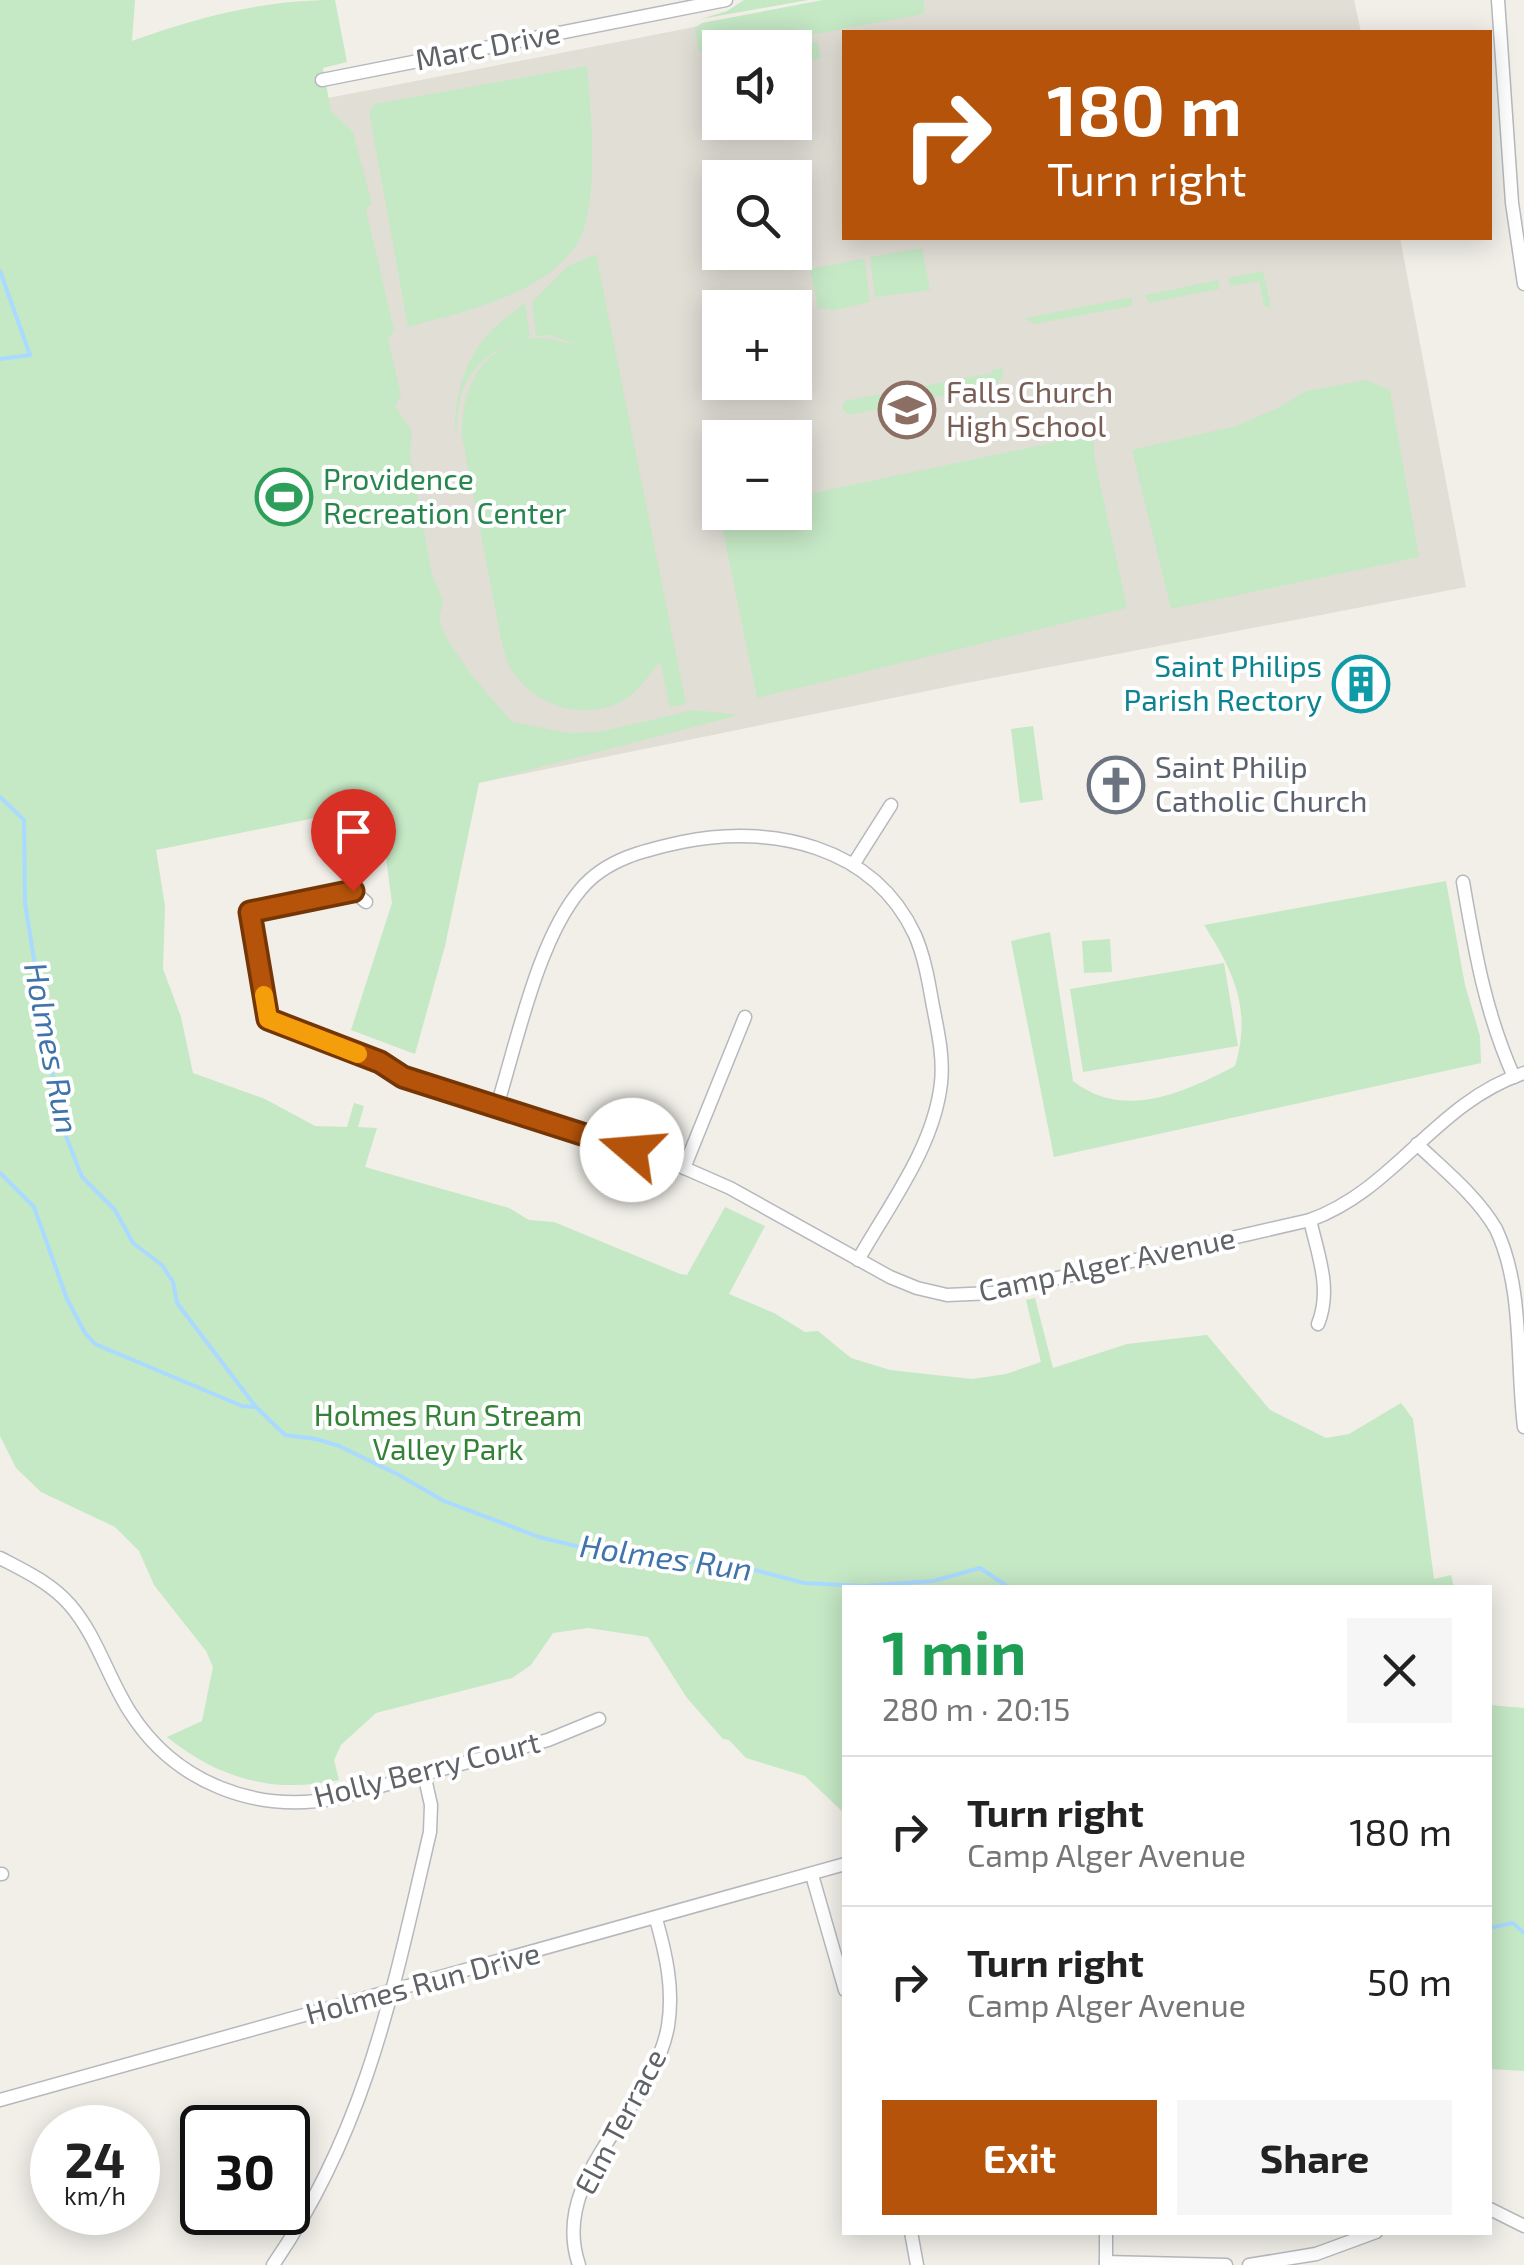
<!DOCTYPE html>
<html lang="en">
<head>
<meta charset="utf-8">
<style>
	body { margin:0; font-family:"Exo 2",sans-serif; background:#f6f6f6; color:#222; height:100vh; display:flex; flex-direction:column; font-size:38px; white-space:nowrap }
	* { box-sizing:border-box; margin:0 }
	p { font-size:32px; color:#767676 }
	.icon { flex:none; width:55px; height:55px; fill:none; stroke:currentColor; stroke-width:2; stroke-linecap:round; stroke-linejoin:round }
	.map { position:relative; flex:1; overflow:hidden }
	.panel { position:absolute; left:842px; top:1585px; width:650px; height:650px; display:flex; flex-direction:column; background:#fff; border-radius:0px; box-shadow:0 5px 25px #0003 }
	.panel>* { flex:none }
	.hud { position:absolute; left:842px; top:30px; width:650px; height:210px; border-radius:0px; box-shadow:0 5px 25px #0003; background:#b45309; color:#fff; overflow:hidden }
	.controls { position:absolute; left:702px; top:30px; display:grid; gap:20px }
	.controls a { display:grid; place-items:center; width:110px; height:110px; border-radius:0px; background:#fff; box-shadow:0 5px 25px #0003; font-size:50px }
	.speed { position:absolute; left:30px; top:2105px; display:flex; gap:20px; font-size:50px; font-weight:700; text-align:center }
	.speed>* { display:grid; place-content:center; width:130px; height:130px; border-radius:50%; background:#fff; box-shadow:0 5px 25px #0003; line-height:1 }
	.speed small { font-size:25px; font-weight:400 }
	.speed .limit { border:5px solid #111; border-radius:15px; background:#fff; color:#111 }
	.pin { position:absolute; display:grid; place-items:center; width:85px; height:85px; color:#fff; margin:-102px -42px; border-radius:50% 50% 50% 0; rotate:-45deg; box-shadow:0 0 10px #0007 }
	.pin .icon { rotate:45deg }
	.me { position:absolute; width:110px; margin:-55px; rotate:288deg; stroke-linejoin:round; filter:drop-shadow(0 0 8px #0008) }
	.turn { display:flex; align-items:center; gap:35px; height:210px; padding:0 40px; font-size:45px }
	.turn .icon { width:130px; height:130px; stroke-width:2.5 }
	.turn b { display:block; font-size:70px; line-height:85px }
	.round { display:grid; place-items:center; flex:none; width:105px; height:105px; border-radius:0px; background:#f6f6f6 }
	.head { display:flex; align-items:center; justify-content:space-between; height:170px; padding:0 40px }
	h1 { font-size:60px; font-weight:700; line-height:75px; color:#1e9e55 }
	.button { display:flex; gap:20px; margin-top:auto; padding:20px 40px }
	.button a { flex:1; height:115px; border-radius:0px; background:#b45309; color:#fff; font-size:40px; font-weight:700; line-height:115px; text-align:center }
	.button a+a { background:#f6f6f6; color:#222 }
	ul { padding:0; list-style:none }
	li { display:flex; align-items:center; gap:30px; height:150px; padding:0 40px; border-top:2px solid #e0e0e0 }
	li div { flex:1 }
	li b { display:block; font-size:38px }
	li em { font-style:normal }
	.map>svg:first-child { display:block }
	.education { fill:#e1ded6; fill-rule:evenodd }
	.green { fill:#c5e8c5 }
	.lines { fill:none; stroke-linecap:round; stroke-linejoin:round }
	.stream { stroke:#aadaff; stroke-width:4 }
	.minor-casing { stroke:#b5b8bc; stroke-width:15 }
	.minor { stroke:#fff; stroke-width:12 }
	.route-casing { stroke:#753606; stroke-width:25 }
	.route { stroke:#b45309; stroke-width:18 }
	.slow { stroke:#f59e0b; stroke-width:18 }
	.labels { text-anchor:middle; stroke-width:8; stroke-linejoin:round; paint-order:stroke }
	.street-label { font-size:30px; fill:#5f6368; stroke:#fff }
	.education-label { font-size:30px; fill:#785e54; stroke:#fff; text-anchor:start }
	.leisure-label { font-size:30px; fill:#27864d; stroke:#fff; text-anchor:start }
	.culture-label { font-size:30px; fill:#0d838f; stroke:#fff; text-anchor:end }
	.worship-label { font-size:30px; fill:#5b616d; stroke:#fff; text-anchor:start }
	.park-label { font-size:30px; fill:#348238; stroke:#fff }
	.water-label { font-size:32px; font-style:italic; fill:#4174aa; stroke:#fff }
</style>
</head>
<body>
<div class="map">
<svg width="1524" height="2265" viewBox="0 0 1524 2265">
	<rect width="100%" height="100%" fill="#f1efe8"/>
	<path class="education" d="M834 0H1354L1361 32H845V238H1400L1466 587 961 684 449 789 328 98ZM720 48H795V122H720ZM720 178H795V252H720ZM720 308H795V382H720ZM720 438H795V512H720Z"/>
	<g class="green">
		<path d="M0 0H135L132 41C199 17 263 0 335 0L347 62 323 68 331 111 353 132 372 204 366 209 394 331 388 339 401 396 395 406 412 431 410 455 432 574 443 601 439 619 445 636 470 673 512 722 569 733 599 732 694 710 739 715 479 783 445 946 415 1054 351 1030 392 903 379 805 156 850 165 906 163 969 181 1017 193 1073 265 1099 315 1126 347 1127 354 1103 364 1106 358 1127 377 1128 365 1167 509 1208 529 1220 554 1222 680 1274 687 1275 725 1207 765 1226 729 1294 774 1313 805 1332 818 1331 851 1358 890 1370 972 1379 1006 1374 1041 1362 1026 1300 1035 1298 1053 1368 1127 1344 1207 1335 1270 1410 1326 1438 1349 1434 1401 1403 1413 1419 1434 1579 1451 1575 1454 1587 845 1588V1814L805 1776 746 1758 729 1740 723 1739 687 1698 648 1637 588 1628 553 1633 531 1665 512 1678 376 1713 341 1745 334 1760 339 1780C274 1794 219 1779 167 1737L202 1721 213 1667 206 1651 154 1585 139 1551 115 1527 41 1492 16 1468 0 1436Z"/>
		<polygon points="744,0 808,0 701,19 727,11"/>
		<polygon points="823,0 923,0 925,10 923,14 747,47 720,48 720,53 710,55 699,51 695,28 702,23"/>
		<polygon points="817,41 821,58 795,63 795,48 787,47"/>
		<path d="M587 66C591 109 600 205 578 242 546 295 462 312 408 327L369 112 375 104Z"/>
		<polygon points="922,248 930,290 875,297 870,257"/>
		<path d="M596 254 686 704 670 707 660 662C648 676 639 692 622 701 585 722 533 706 511 669 506 661 504 649 501 639L462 436C461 393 478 351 524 339 542 335 561 342 579 345L549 335 536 336 532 302 568 266Z"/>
		<polygon points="861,259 865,261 870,302 831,311 829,308 818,309 810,269"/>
		<polygon points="1263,271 1271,308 1264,306 1259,281 1231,286 1228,278"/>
		<polygon points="1219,280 1219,289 1149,303 1145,295"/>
		<polygon points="1133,297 1131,306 1034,324 1025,318"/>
		<path d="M525 303 530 337C495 346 466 366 459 404 457 415 458 427 456 435 452 402 465 360 487 335 498 323 512 313 525 303Z"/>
		<polygon points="1002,368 1004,374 997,384 849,415 842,408 845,401 992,373 992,370"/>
		<polygon points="1366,380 1390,390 1419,557 1171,609 1132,450 1236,426 1280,407 1306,391"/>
		<polygon points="1094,434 1094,456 1127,608 757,698 719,512 795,512 795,497"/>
		<polygon points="1033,726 1043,800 1020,803 1011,729"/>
		<path d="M1446 881 1465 985 1480 1036 1481 1063 1054 1157 1011 941 1050 932 1073 1081C1124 1121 1185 1092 1235 1066 1252 1010 1234 972 1204 925Z"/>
		<polygon points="1110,939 1112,972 1084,973 1082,941"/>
		<polygon points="1224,963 1238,1046 1083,1072 1070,989"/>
		<polygon points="1490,1705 1524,1708 1524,2071 1490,2069"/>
	</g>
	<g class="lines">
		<g class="stream">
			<polyline points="0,271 30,355 0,359"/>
			<polyline points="0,797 24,820 25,903 60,1121 82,1177 115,1210 133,1243 162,1265 173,1282 177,1303 256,1407 285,1435 316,1439 339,1446 397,1474 444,1501 539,1537 617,1556 736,1565 804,1583 864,1586 933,1581 980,1568 1010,1588"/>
			<polyline points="0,1173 34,1207 67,1299 85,1333 95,1344 242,1406 254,1407"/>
			<polyline points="1490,1928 1513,1923 1524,1933"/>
		</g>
		<g class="minor-casing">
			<g id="minor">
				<polyline points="1498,0 1512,203 1524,284"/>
				<polyline points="322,80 726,0"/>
				<polyline points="853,865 891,805"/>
				<path d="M1463 882C1475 952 1485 1012 1514 1077"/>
				<path d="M366 902 353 891 249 912 268 1019 380 1062 403 1077 666 1160 730 1188 890 1277 917 1288 947 1295 992 1293 1310 1220C1396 1189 1435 1103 1524 1073"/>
				<path d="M497 1106C517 1042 538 939 581 889 606 859 645 850 682 842 771 824 873 845 915 935 924 956 928 978 932 1001 937 1028 944 1055 941 1083 934 1147 889 1205 858 1260"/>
				<path d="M1417 1144C1444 1170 1477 1196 1496 1229 1524 1288 1516 1362 1524 1427"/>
				<polyline points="684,1168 745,1017"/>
				<path d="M1310 1220C1318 1255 1332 1289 1318 1324"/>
				<path d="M0 1558C25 1571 51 1583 70 1605 97 1636 108 1678 130 1712 175 1783 256 1814 337 1798L548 1740 599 1719"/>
				<polyline points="0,1874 2,1874"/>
				<polyline points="812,1875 845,1990"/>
				<polyline points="0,2100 845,1864"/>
				<polyline points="1490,2209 1524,2226"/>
				<polyline points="911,2232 917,2265"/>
				<polyline points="1106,2262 1226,2265"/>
				<path d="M273 2265C367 2128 393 1990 430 1832L431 1805 424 1774"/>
				<path d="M579 2265C548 2175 654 2109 668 2026 674 1989 666 1954 656 1919"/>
				<polyline points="1106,2265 1106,2232"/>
				<polyline points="1249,2265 1316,2254 1376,2232"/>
			</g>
		</g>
		<use href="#minor" class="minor"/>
	</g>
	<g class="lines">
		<g class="route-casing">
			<polyline id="route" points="353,891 250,912 268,1019 380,1062 403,1077 632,1150"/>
		</g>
		<use href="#route" class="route"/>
		<polyline class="slow" points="264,995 268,1019 358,1054"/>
	</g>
	<defs>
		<g id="school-ring" transform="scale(2.875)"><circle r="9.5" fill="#fff" stroke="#8d6e63" stroke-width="1.5"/><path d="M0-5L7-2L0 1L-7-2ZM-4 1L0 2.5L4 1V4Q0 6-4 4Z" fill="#8d6e63"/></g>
		<g id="stadium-ring" transform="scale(2.875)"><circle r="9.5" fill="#fff" stroke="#2e9e5b" stroke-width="1.5"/><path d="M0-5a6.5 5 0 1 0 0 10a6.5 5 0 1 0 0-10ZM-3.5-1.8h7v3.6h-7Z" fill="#2e9e5b"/></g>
		<g id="building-ring" transform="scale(2.875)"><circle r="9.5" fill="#fff" stroke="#0f9aa8" stroke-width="1.5"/><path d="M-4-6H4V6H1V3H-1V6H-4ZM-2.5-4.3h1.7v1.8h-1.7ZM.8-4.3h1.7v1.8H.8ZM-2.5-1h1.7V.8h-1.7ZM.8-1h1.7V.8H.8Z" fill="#0f9aa8"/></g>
		<g id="church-ring" transform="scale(2.875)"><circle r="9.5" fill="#fff" stroke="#6b7280" stroke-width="1.5"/><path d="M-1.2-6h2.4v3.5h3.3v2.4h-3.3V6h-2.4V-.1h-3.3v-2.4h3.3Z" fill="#6b7280"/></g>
	</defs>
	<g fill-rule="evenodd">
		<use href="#school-ring" x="907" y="410"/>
		<use href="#stadium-ring" x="284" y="497"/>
		<use href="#building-ring" x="1361" y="684"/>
		<use href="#church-ring" x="1116" y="785"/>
	</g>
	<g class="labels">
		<g class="street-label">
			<text transform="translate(488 47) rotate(-11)" y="10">Marc Drive</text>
			<text transform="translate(1107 1265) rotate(-12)" y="10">Camp Alger Avenue</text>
			<text transform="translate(427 1770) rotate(-14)" y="10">Holly Berry Court</text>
			<text transform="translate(423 1984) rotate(-15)" y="10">Holmes Run Drive</text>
			<text transform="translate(621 2122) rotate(-62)" y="10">Elm Terrace</text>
		</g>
		<g class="education-label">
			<text x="946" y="403">Falls Church<tspan x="946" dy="34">High School</tspan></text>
		</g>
		<g class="leisure-label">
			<text x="323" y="490">Providence<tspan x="323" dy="34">Recreation Center</tspan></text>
		</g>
		<g class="culture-label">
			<text x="1322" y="677">Saint Philips<tspan x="1322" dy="34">Parish Rectory</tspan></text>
		</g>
		<g class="worship-label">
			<text x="1155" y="778">Saint Philip<tspan x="1155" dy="34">Catholic Church</tspan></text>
		</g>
		<g class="park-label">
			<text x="448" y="1426">Holmes Run Stream<tspan x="448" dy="34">Valley Park</tspan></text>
		</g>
		<g class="water-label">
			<text transform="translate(51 1048) rotate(79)" y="11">Holmes Run</text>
			<text transform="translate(666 1558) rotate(8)" y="11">Holmes Run</text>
		</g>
	</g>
</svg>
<div class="controls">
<a><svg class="icon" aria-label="sound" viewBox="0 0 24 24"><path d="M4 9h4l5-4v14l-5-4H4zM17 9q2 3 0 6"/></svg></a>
<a><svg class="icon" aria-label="search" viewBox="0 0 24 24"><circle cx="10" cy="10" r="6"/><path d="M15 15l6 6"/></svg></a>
<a>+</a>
<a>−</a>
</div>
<div class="speed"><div>24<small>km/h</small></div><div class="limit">30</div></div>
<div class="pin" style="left:353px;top:891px;background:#d93025"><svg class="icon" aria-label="arrive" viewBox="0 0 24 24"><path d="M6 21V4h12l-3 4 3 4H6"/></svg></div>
<svg class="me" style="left:632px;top:1150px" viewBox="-20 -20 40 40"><circle r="19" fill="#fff"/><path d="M0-13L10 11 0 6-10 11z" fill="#b45309"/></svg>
<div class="hud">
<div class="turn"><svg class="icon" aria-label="right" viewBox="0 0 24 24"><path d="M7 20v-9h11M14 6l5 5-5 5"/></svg><div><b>180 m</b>Turn right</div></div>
</div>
<section class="panel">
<div class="head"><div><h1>1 min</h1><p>280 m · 20:15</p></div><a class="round"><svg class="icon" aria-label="close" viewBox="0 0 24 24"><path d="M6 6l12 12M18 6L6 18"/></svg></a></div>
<ul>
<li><svg class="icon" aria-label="right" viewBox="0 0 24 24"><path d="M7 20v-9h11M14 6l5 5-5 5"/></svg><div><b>Turn right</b><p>Camp Alger Avenue</p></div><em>180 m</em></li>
<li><svg class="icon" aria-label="right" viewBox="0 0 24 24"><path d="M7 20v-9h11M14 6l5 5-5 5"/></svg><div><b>Turn right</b><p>Camp Alger Avenue</p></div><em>50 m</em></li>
</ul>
<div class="button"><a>Exit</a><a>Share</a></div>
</section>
</div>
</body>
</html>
